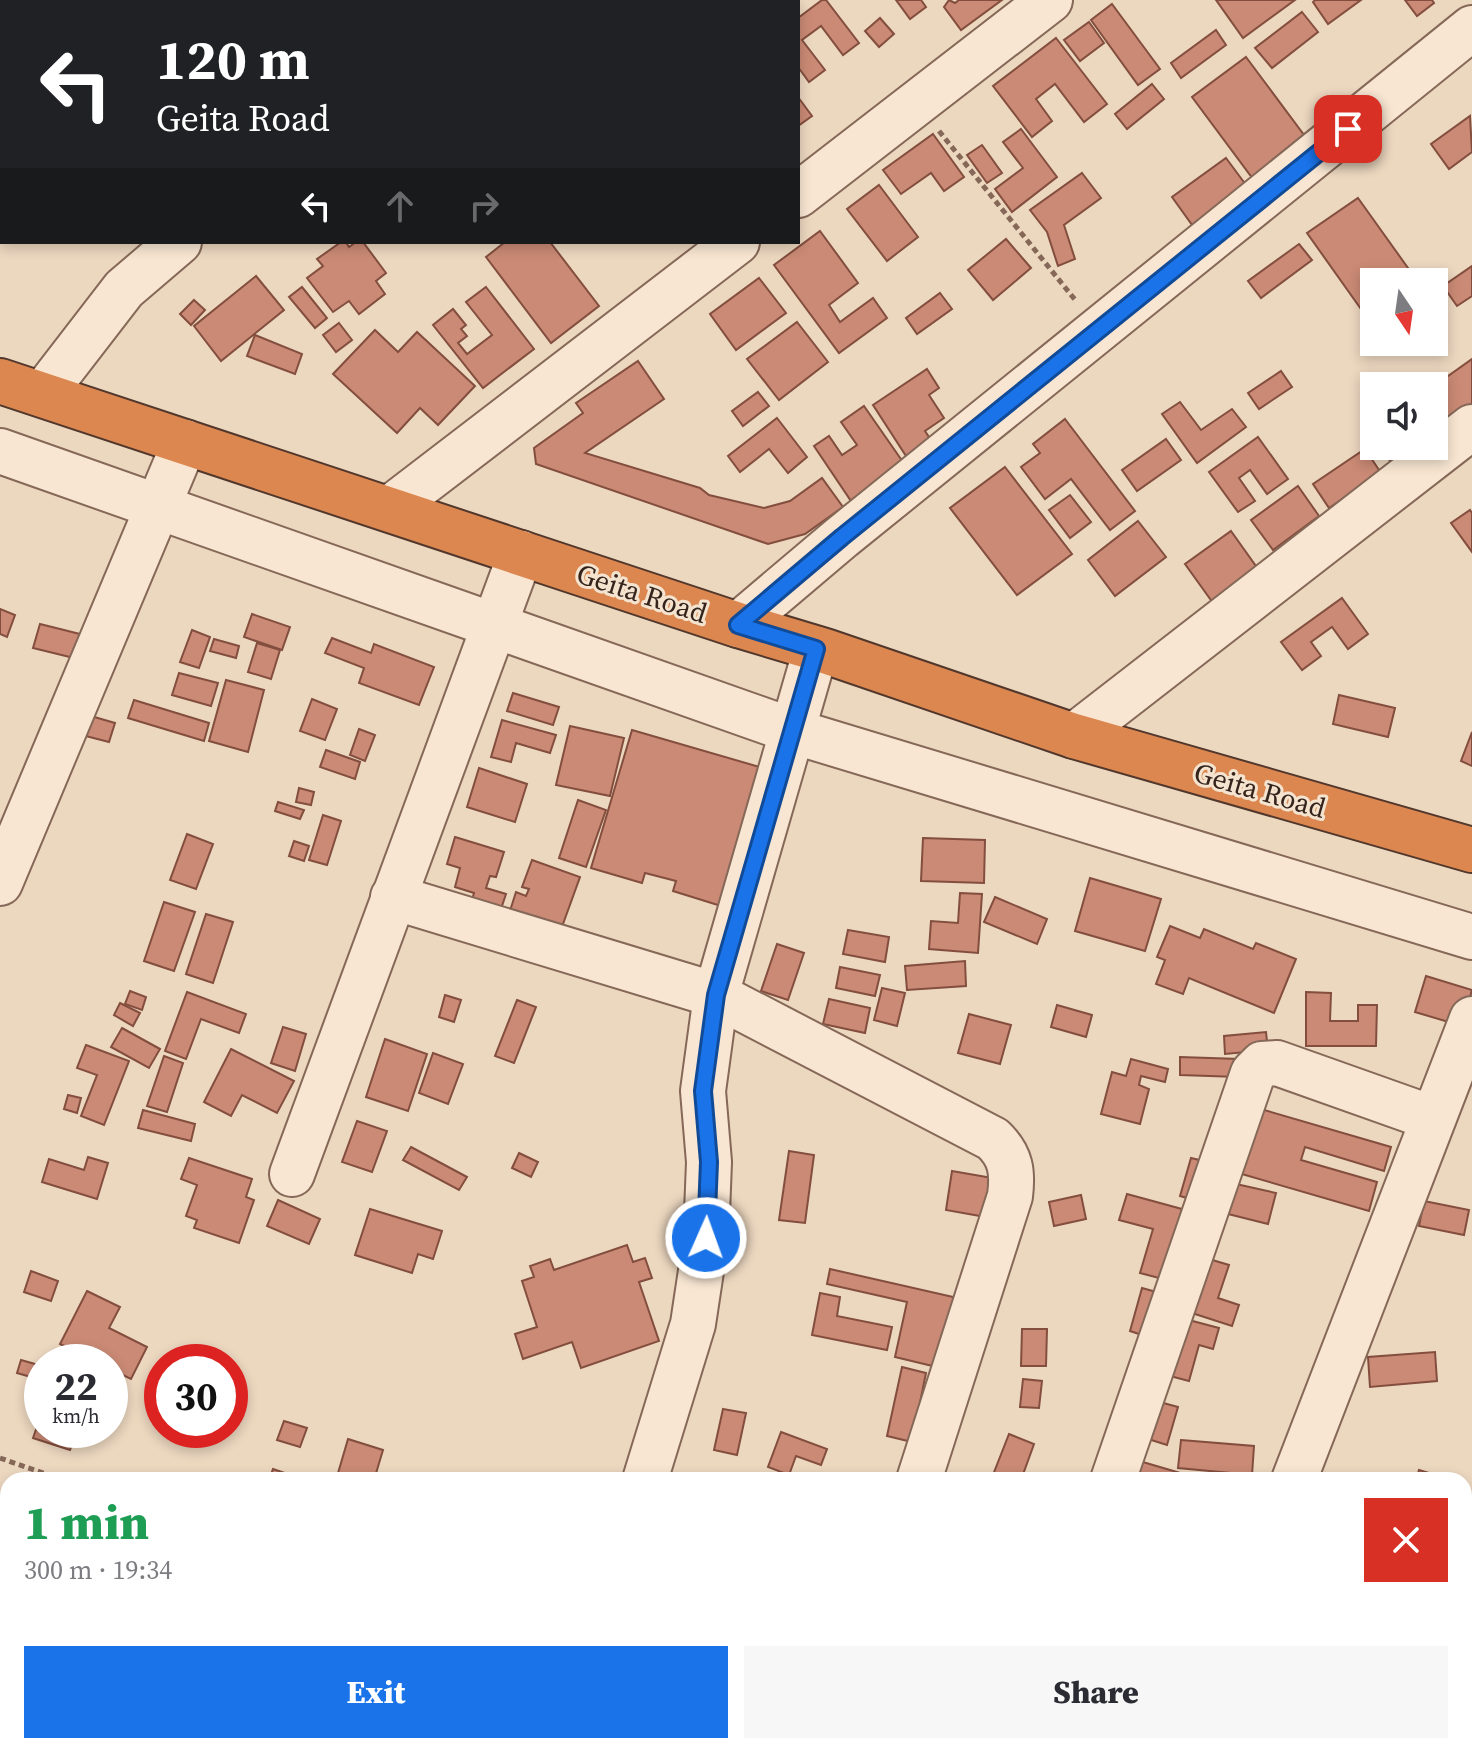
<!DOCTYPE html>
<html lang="en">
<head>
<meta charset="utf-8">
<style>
	body { margin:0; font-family:"Source Serif 4",serif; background:#f7f7f7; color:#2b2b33; height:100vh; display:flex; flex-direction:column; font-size:30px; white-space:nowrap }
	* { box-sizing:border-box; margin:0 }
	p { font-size:26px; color:#7c7c81 }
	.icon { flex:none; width:44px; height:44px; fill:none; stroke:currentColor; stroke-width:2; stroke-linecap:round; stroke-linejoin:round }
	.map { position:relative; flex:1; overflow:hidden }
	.panel { position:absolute; left:0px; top:1472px; width:1472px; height:282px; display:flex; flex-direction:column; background:#fff; border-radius:24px 24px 0 0; box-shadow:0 4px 12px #0003 }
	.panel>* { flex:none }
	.top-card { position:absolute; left:0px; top:0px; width:800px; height:244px; box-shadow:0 4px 12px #0003; background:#202124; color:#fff; overflow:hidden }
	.needle { width:52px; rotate:167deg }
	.controls { position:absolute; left:1360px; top:268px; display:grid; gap:16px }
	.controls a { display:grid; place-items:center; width:88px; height:88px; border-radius:0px; background:#fff; box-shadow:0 4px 12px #0003; font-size:40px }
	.speed { position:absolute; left:24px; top:1344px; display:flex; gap:16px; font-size:40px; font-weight:700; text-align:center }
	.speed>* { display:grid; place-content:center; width:104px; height:104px; border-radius:50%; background:#fff; box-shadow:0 4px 12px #0003; line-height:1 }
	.speed small { font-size:20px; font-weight:400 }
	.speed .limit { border:12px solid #d22; background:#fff; color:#111 }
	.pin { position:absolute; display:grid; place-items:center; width:68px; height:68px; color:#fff; margin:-34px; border-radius:16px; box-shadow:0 4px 12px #0006 }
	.me { position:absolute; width:88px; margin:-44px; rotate:2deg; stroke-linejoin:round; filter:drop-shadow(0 0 6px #0008) }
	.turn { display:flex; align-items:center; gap:28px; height:168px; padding:0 24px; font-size:36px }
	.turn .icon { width:104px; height:104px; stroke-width:2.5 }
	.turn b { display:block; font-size:56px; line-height:68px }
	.lanes { display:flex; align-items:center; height:76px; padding:0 24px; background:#0003; justify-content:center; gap:40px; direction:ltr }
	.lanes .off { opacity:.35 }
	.round { display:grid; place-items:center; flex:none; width:84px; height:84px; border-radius:0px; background:#f7f7f7 }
	.headline { display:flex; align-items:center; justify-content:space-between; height:136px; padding:0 24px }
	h1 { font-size:48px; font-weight:800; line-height:60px; color:#1e9e55 }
	.action { display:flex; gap:16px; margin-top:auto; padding:16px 24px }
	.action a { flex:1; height:92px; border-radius:0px; background:#1a73e8; color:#fff; font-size:32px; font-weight:800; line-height:92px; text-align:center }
	.action a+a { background:#f7f7f7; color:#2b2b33 }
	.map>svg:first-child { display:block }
	.building { fill:#ca8a75; stroke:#834e3e; stroke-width:2 }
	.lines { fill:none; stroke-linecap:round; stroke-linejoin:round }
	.minor-casing { stroke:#856858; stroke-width:48 }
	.highway-casing { stroke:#52382c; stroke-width:48 }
	.path { stroke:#856858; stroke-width:5; stroke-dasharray:6 4; stroke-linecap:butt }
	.minor { stroke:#f8e6d2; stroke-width:44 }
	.highway { stroke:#dc8750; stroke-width:44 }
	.route-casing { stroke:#114b97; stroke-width:20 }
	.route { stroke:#1a73e8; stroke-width:14 }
	.labels { text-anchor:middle; stroke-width:6; stroke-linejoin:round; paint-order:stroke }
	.street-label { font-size:28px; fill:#34241c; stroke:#f4e3ce }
</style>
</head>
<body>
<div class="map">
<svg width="1472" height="1753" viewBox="0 0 1472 1753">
	<rect width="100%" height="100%" fill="#ecd7bf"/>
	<g class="building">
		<polygon points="822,0 826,0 859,43 843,55 821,26 802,40 825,70 809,82 798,67 798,18"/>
		<polygon points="896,0 921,0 926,7 910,19"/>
		<polygon points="949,0 955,3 959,0 1002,0 961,30 944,7"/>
		<polygon points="1216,0 1295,0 1243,38"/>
		<polygon points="1315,0 1361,0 1328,24 1313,2"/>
		<polygon points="1405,0 1432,0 1434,3 1417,16"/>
		<polygon points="1112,4 1160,69 1138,85 1091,20"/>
		<polygon points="1302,12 1318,32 1272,68 1255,48"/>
		<polygon points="880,18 894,34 879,47 865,31"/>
		<polygon points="1089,22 1104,43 1080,61 1064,40"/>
		<polygon points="1216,30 1226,45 1181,78 1171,63"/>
		<polygon points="1056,38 1107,104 1084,122 1055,84 1036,99 1052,121 1032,137 993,86"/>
		<polygon points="1246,57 1310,143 1256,183 1192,97"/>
		<polygon points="1152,84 1164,99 1127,129 1115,114"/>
		<polygon points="798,97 812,116 798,126"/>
		<polygon points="1470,116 1472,152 1449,169 1431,144"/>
		<polygon points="1021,129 1057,177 1012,212 995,189 1023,168 1003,142"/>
		<polygon points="933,134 964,177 944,191 931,173 901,194 883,170"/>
		<polygon points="982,145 1002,173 987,183 967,155"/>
		<polygon points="1226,158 1249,189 1195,229 1172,197"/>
		<polygon points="1082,173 1101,198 1064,225 1075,259 1058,266 1047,232 1030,210"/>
		<polygon points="879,185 918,237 887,261 847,209"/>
		<polygon points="1358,198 1418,282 1374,282 1373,326 1307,233"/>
		<polygon points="820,231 858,283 829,305 840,322 873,298 887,318 839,353 774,265"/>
		<polygon points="1006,239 1031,268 993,300 968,270"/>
		<polygon points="341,242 346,242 349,247 356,242 363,242 386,273 376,281 385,294 359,314 349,301 333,312 307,278 323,266 317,259"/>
		<polygon points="505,242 550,242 599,306 551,343 486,257"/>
		<polygon points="1299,244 1312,260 1261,298 1248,281"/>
		<polygon points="1472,266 1472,296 1457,306 1443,286"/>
		<polygon points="256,276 284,310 221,361 194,326"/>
		<polygon points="759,278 786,313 736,350 710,314"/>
		<polygon points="302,287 327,318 315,328 289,297"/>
		<polygon points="486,287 534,349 483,388 433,325 453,309 466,325 461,329 467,336 458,343 467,354 492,335 466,302"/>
		<polygon points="940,293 952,309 917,334 906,318"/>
		<polygon points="194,300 205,310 191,325 180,314"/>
		<polygon points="797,322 828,362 779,400 747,359"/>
		<polygon points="339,323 352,340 336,352 323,335"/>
		<polygon points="375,330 398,352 417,332 475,386 438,425 420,408 397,433 333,374"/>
		<polygon points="255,335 302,354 295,374 247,356"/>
		<polygon points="1472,359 1472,407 1451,422 1434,399 1434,386"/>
		<polygon points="638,361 664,399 585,453 700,488 709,495 764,508 790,501 822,478 843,507 805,534 768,544 536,464 534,448 583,413 576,403"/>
		<polygon points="927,369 939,388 929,395 944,418 925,431 933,443 908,459 873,405"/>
		<polygon points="1281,371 1292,387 1259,409 1248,393"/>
		<polygon points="758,392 769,406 743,426 732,411"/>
		<polygon points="1180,402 1201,430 1232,409 1246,427 1197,463 1162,414"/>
		<polygon points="864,406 905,465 851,501 814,446 829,436 842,455 857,445 841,422"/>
		<polygon points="777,418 807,457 788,473 769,449 740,472 728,456"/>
		<polygon points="1065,419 1135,511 1110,530 1071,479 1045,499 1021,467 1040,453 1033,444"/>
		<polygon points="1258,437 1288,479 1267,494 1250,470 1239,478 1255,501 1238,512 1209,472"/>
		<polygon points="1166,439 1181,460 1137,491 1122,470"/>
		<polygon points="1379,446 1412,446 1391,462"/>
		<polygon points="1365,449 1381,473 1329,508 1313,484"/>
		<polygon points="1005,467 1072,554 1017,595 950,508"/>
		<polygon points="1298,486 1319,516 1273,550 1251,520"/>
		<polygon points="1070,495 1091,522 1070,538 1049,510"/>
		<polygon points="1470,510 1472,513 1472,552 1451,523"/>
		<polygon points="1138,521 1166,557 1115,596 1088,560"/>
		<polygon points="1231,531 1258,569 1218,610 1185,564"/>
		<polygon points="1342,598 1368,634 1348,649 1332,627 1311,642 1321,656 1302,670 1281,642"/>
		<polygon points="0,609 15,615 7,637 0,634"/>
		<polygon points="252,614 290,627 282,650 244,637"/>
		<polygon points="40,624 84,635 78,659 33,648"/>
		<polygon points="192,630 210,637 199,668 180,662"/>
		<polygon points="332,638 371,653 374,644 434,667 419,705 359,683 364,668 325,653"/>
		<polygon points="214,639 239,646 236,658 210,651"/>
		<polygon points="257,643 280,650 271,679 248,672"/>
		<polygon points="179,673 218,683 211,706 172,695"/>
		<polygon points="226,680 264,690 248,752 209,741"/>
		<polygon points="513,693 559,707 553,725 507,711"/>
		<polygon points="1339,695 1395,708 1388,737 1333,724"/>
		<polygon points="312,699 337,709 325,740 300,731"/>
		<polygon points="134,700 209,723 204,741 128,718"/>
		<polygon points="84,714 115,723 109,742 78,734"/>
		<polygon points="502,720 556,735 550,753 516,743 511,762 491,757"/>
		<polygon points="570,726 624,738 610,796 556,785"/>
		<polygon points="359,729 375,735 365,761 350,755"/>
		<polygon points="632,730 763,768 721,906 673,891 676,881 645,873 642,883 591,868"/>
		<polygon points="1472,732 1472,766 1461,761"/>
		<polygon points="326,750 360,762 355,779 320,767"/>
		<polygon points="479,768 527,784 515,822 467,807"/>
		<polygon points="299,788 314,792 311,805 296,802"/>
		<polygon points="578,800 606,810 586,867 559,858"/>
		<polygon points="278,802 304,810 300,819 275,811"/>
		<polygon points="323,815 341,821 327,865 309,860"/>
		<polygon points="187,834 213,844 196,889 170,880"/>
		<polygon points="455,837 504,852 496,877 490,876 486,888 506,894 499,915 470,906 474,893 455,887 460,868 447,864"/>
		<polygon points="923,838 985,840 984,883 921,881"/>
		<polygon points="294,841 309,846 304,861 289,856"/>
		<polygon points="532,860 580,877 559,935 508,917 516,892 526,896 529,889 522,887"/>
		<polygon points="1090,878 1161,899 1145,951 1075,931"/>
		<polygon points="960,893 982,894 978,953 929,949 931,921 958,923"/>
		<polygon points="995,897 1047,919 1037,944 984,922"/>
		<polygon points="164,902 195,912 174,971 144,961"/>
		<polygon points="206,914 233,922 213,983 186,974"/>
		<polygon points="1170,926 1200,938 1204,929 1253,949 1256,943 1296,959 1274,1013 1189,978 1183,994 1156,984 1165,960 1157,957"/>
		<polygon points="848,930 889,937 885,962 843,954"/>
		<polygon points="777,944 804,953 788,1000 761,991"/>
		<polygon points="965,961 966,986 907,990 905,966"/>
		<polygon points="840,967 880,975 875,996 836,988"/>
		<polygon points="1426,976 1472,990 1462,1026 1415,1012"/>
		<polygon points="882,988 905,993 897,1026 874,1020"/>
		<polygon points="130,991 146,997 142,1010 125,1004"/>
		<polygon points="187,992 246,1014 239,1033 201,1019 186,1059 165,1051"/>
		<polygon points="1306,992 1331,993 1330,1021 1358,1021 1358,1005 1377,1005 1376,1046 1306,1046"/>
		<polygon points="445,995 461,1000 454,1022 439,1017"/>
		<polygon points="829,999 870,1008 865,1033 823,1024"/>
		<polygon points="517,1000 536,1007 514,1063 495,1056"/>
		<polygon points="120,1003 140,1013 133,1026 114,1015"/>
		<polygon points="1057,1005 1092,1015 1086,1037 1051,1027"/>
		<polygon points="969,1014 1011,1025 1000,1064 958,1053"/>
		<polygon points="283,1027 306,1034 295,1071 271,1063"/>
		<polygon points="122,1028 160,1049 149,1068 111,1047"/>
		<polygon points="1266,1032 1268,1050 1225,1054 1224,1036"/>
		<polygon points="385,1039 427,1054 408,1111 366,1097"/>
		<polygon points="86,1045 129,1061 104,1125 81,1116 97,1075 77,1068"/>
		<polygon points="231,1049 294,1081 277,1113 242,1095 231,1116 204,1102"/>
		<polygon points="433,1053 463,1064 448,1104 419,1093"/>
		<polygon points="164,1056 183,1063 167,1112 147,1106"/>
		<polygon points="1180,1057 1239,1059 1238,1077 1180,1075"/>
		<polygon points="1131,1059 1168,1069 1165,1082 1141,1076 1139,1085 1149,1089 1140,1124 1101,1114 1112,1072 1126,1076"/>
		<polygon points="68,1095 81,1098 77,1113 64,1109"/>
		<polygon points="1254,1107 1391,1147 1384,1171 1305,1147 1301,1160 1377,1182 1369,1211 1235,1172"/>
		<polygon points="143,1110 195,1124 191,1141 138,1128"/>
		<polygon points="357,1121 387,1131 372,1172 342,1162"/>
		<polygon points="411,1147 467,1177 459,1190 403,1160"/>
		<polygon points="789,1151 814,1155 805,1223 779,1220"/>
		<polygon points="519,1153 538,1162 531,1177 512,1168"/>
		<polygon points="88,1157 108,1163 97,1199 42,1182 49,1159 84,1170"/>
		<polygon points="189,1158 252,1179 246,1197 254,1200 239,1243 194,1228 197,1220 186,1216 197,1185 181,1179"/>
		<polygon points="1191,1158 1212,1163 1201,1202 1180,1196"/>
		<polygon points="952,1171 1004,1180 997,1219 946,1210"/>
		<polygon points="1236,1184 1276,1193 1268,1224 1228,1214"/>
		<polygon points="1127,1194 1182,1209 1163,1279 1140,1273 1153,1229 1119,1220"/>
		<polygon points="1081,1195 1086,1219 1054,1226 1049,1202"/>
		<polygon points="278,1200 320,1219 309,1244 267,1226"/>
		<polygon points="1424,1201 1469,1210 1464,1235 1419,1226"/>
		<polygon points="370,1209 442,1231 433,1259 418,1254 412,1273 355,1255"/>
		<polygon points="627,1245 633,1262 645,1258 652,1278 639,1282 659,1341 581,1368 572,1342 523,1359 515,1334 537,1327 522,1281 534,1277 530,1266 550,1259 554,1270"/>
		<polygon points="1209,1259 1229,1265 1218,1298 1239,1305 1232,1326 1192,1313"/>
		<polygon points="830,1269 962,1299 945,1369 895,1357 907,1302 827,1284"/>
		<polygon points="31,1271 58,1281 51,1301 24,1292"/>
		<polygon points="1142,1288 1167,1295 1154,1339 1130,1331"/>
		<polygon points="87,1291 120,1307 109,1328 147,1347 131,1379 110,1369 110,1362 96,1362 60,1344"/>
		<polygon points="820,1293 840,1297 837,1316 892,1327 887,1350 812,1335"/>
		<polygon points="1185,1319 1219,1328 1213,1349 1199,1345 1189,1381 1170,1376"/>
		<polygon points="1022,1329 1047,1329 1046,1366 1021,1366"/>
		<polygon points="1435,1352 1437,1381 1370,1387 1368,1357"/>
		<polygon points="21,1360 42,1366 38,1379 17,1373"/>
		<polygon points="902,1367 926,1373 912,1442 887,1436"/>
		<polygon points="1023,1379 1042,1381 1039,1408 1020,1407"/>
		<polygon points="1156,1401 1178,1407 1167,1445 1145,1438"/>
		<polygon points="723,1409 746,1413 737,1455 714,1450"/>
		<polygon points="39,1421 42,1422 42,1430 66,1430 76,1434 70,1450 33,1438"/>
		<polygon points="284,1421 307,1428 300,1447 277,1440"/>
		<polygon points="781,1432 827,1449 821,1465 796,1456 789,1475 768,1467"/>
		<polygon points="1009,1434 1034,1444 1021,1480 991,1480"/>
		<polygon points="348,1439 383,1450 374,1480 336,1480"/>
		<polygon points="1181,1440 1254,1446 1252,1475 1178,1468"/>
		<polygon points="1136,1460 1204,1480 1130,1480"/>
		<polygon points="273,1469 291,1475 289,1480 269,1480"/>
		<polygon points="1419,1470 1452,1480 1416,1480"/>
		<polygon points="0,1674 8,1676 8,1715 0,1743"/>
		<polygon points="140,1746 184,1746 181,1753 138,1753"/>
		<polygon points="878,1746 924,1746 922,1753 880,1753 876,1752"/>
		<polygon points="1004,1746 1048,1746 1049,1752 1005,1753"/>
		<polygon points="1364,1746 1388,1746 1387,1753 1363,1753"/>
	</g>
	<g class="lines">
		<g class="minor-casing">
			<g id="minor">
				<polyline points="497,2 500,0"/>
				<polyline points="798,195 1050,0"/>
				<polyline points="43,394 124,289 179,242"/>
				<polyline points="0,451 799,733 1472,937"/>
				<polyline points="389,509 737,242"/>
				<polyline points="738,625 842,537 1472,28"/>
				<polyline points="1074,736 1472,427"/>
				<polyline points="0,883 185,442"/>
				<path d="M393 897 716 995 993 1139C1011 1156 1013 1172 1010 1196L919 1480"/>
				<polyline points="292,1174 521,553"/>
				<polyline points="645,1480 693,1324 706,1238 709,1162 703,1091 716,995 816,649"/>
				<polyline points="1113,1480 1253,1073 1262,1064 1277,1063 1432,1118"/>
				<polyline points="1294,1480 1472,1019"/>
				<polyline points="807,1753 811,1746"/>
				<polyline points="1219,1753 1221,1746"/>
			</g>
		</g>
		<g class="highway-casing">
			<polyline id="highway" points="0,381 738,625 825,651 1074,736 1472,850"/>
		</g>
		<g class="path">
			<polyline points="939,131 1076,301"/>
			<polyline points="0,1458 63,1480"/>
			<polyline points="0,1537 8,1547"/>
		</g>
		<use href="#minor" class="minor"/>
		<use href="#highway" class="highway"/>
	</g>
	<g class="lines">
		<g class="route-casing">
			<polyline id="route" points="706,1238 709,1162 703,1091 716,995 816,649 738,625 842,537 1348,129"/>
		</g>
		<use href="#route" class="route"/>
	</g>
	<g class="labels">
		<g class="street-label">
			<text transform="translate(642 593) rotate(18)" y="10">Geita Road</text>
			<text transform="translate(1260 790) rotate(16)" y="10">Geita Road</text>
		</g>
	</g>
</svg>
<div class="controls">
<a><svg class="needle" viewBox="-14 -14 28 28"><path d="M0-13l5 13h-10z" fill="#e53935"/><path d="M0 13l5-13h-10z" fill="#7c7c81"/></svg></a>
<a><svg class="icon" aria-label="sound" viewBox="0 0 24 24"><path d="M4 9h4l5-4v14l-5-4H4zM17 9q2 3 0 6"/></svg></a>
</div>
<div class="speed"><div>22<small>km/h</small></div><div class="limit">30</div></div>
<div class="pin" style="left:1348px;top:129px;background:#d93025"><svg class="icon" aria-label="arrive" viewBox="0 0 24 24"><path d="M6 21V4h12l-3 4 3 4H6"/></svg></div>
<svg class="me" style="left:706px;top:1238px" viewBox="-20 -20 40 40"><circle r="17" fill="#1a73e8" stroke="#fff" stroke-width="3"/><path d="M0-11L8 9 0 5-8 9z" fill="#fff"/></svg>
<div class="top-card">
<div class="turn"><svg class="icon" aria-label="left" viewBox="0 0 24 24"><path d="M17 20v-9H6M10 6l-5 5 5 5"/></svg><div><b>120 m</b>Geita Road</div></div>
<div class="lanes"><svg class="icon" aria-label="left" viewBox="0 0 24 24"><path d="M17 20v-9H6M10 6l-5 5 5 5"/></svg><svg class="icon off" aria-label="ahead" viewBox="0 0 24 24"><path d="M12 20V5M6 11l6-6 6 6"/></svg><svg class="icon off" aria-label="right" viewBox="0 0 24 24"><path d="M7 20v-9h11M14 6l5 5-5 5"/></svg></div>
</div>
<section class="panel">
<div class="headline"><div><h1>1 min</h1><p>300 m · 19:34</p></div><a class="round" style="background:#d93025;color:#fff"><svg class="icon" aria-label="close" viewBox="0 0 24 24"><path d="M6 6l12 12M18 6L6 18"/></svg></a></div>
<div class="action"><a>Exit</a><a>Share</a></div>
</section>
</div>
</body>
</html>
